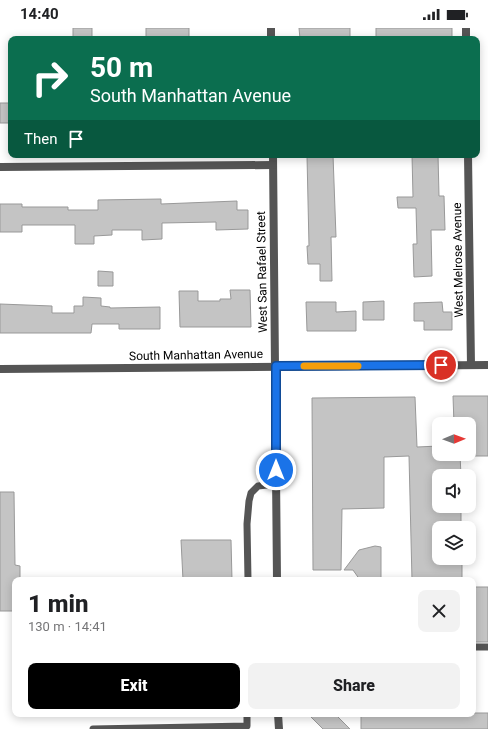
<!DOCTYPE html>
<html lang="en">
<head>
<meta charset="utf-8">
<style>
	body { margin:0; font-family:Roboto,sans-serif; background:#f2f2f2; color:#202124; height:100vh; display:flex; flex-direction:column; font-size:15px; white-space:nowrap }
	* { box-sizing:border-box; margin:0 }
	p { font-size:13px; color:#757577 }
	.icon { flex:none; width:22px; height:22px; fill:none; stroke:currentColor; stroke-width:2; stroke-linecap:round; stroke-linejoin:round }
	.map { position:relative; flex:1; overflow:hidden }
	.details { position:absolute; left:12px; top:549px; width:464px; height:140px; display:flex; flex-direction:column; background:#fff; border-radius:8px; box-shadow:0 2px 10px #0003 }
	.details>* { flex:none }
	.banner { position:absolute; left:8px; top:8px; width:472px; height:122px; border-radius:8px; box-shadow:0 2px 10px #0003; background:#0b6e4f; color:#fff; overflow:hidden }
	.needle { width:26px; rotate:89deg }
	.controls { position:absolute; left:432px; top:389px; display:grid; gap:8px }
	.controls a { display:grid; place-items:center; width:44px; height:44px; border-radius:8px; background:#fff; box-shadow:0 2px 10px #0003; font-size:20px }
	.pin { position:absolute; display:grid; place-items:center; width:34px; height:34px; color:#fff; margin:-17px; border:2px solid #fff; border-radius:50%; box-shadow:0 1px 4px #0007 }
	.me { position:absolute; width:44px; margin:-22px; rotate:0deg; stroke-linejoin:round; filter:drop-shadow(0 0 3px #0008) }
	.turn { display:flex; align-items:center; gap:14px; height:84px; padding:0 16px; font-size:18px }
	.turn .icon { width:52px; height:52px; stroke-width:2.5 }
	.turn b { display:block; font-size:28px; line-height:34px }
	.then { display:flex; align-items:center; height:38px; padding:0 16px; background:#0003; gap:8px; font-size:15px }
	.round { display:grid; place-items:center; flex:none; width:42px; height:42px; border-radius:8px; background:#f2f2f2 }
	.summary { display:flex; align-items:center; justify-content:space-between; height:68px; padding:0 16px }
	h1 { font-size:24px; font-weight:800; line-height:30px }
	.button { display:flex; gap:8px; margin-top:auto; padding:8px 16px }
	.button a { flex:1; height:46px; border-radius:8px; background:#000; color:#fff; font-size:16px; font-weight:800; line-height:46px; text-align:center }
	.button a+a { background:#f2f2f2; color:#202124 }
	.status { display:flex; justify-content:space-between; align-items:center; height:28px; padding:0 20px; background:#fff; direction:ltr }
	.status svg { height:11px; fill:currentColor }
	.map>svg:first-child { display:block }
	.building { fill:#c4c4c4; stroke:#999 }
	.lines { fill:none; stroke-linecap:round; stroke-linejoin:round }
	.lane { stroke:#555; stroke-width:7 }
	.street { stroke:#555; stroke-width:8 }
	.route-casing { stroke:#114b97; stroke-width:10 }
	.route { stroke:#1a73e8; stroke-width:7 }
	.slow { stroke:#f59e0b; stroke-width:7 }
	.labels { text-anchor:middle; stroke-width:3.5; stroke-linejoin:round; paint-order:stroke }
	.street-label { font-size:12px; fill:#000; stroke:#fff }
</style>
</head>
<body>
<div class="status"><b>14:40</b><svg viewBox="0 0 49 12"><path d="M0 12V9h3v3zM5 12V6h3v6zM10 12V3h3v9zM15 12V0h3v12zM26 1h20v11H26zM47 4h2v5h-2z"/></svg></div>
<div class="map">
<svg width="488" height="701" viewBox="0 0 488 701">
	<rect width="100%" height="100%" fill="#fff"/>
	<g class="building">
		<rect x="73" y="0" width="19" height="11"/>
		<rect x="146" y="0" width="43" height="11"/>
		<polygon points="299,0 350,0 350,11 300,11"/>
		<rect x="376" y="0" width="76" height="11"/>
		<rect x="0" y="75" width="11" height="20"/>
		<polygon points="333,127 336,209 331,209 332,253 320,253 320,236 308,236 307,218 309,218 307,128"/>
		<polygon points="412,127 438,127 439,168 444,168 445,202 431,202 432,248 414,249 413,216 417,216 416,180 398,180 397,169 413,169"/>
		<polygon points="161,171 161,176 237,173 237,182 248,182 248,201 216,202 216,194 162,195 162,211 142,212 142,202 112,202 112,207 94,208 94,216 75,216 75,197 22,197 22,204 0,204 0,176 22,176 22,179 68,179 68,182 98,182 98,172"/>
		<polygon points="98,243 113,244 113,258 98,258"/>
		<polygon points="230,262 250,262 251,299 180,299 179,263 198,263 198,273 220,273 220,271 231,271"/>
		<polygon points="83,269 101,270 101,278 110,279 110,280 160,279 160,301 119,301 119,296 92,296 91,305 0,305 0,276 52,278 52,285 74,285 74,278 83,278"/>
		<polygon points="384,273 384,292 363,292 363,274"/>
		<polygon points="306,274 336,274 336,284 356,283 356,303 307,303"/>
		<polygon points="442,274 443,284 452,284 452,302 424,302 424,293 414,293 414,275"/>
		<polygon points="453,368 488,368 488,428 469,428 469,396 454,396"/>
		<polygon points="415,369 417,419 439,418 439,426 460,426 461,448 439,448 439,478 461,478 461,500 439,500 439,530 462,530 462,552 412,552 409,428 384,429 384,480 342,481 341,542 313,542 312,370"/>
		<polygon points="0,464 14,464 15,537 20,538 20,552 15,552 15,583 0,583"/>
		<polygon points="181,512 231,512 232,552 183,552"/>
		<polygon points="375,518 381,519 381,552 360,552 353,542 344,542 359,522"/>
		<rect x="473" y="559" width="15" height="55"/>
		<polygon points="473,685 488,685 488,701 361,701 361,686"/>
		<polygon points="308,686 335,686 350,701 323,701"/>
	</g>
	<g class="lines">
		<g class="lane">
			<polyline points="248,552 247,496 249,473 251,465 258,458 276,456"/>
			<polyline points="473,619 488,619"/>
			<polyline points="93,701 247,698 247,686"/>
		</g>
		<g class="street">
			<polyline points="271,0 271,11"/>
			<polyline points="466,0 466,11"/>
			<polyline points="273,127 277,552"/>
			<polyline points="468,127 471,337"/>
			<polyline points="0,139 273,137"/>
			<polyline points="0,341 488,337"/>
			<polyline points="278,686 279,701"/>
		</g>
	</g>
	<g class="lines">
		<g class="route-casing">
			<polyline id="route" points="276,442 276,338 441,337"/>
		</g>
		<use href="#route" class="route"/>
		<polyline class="slow" points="304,338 358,338"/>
	</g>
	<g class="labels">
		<g class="street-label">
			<text transform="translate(458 232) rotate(-91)" y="4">West Melrose Avenue</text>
			<text transform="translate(262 244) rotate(-91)" y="4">West San Rafael Street</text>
			<text transform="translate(196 327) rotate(-1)" y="4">South Manhattan Avenue</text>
		</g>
	</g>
</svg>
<div class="controls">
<a><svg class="needle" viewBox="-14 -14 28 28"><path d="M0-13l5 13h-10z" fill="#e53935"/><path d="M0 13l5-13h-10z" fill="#757577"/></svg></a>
<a><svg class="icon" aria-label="sound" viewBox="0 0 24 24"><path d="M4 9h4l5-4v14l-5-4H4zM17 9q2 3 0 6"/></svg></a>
<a><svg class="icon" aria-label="layers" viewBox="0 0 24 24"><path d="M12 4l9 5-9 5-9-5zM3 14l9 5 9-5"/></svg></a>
</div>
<div class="pin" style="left:441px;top:337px;background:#d93025"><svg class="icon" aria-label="arrive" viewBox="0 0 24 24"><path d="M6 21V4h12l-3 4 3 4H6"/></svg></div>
<svg class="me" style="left:276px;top:442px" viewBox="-20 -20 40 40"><circle r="17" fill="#1a73e8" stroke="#fff" stroke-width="3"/><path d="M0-11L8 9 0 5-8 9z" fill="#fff"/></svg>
<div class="banner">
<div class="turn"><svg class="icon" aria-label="right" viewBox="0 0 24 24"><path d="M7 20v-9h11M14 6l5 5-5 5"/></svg><div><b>50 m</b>South Manhattan Avenue</div></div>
<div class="then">Then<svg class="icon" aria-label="arrive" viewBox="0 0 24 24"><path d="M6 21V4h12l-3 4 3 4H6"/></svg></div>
</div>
<section class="details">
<div class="summary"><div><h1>1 min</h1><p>130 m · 14:41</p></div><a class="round"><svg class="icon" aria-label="close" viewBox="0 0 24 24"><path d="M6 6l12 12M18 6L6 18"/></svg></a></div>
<div class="button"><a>Exit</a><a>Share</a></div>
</section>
</div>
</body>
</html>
